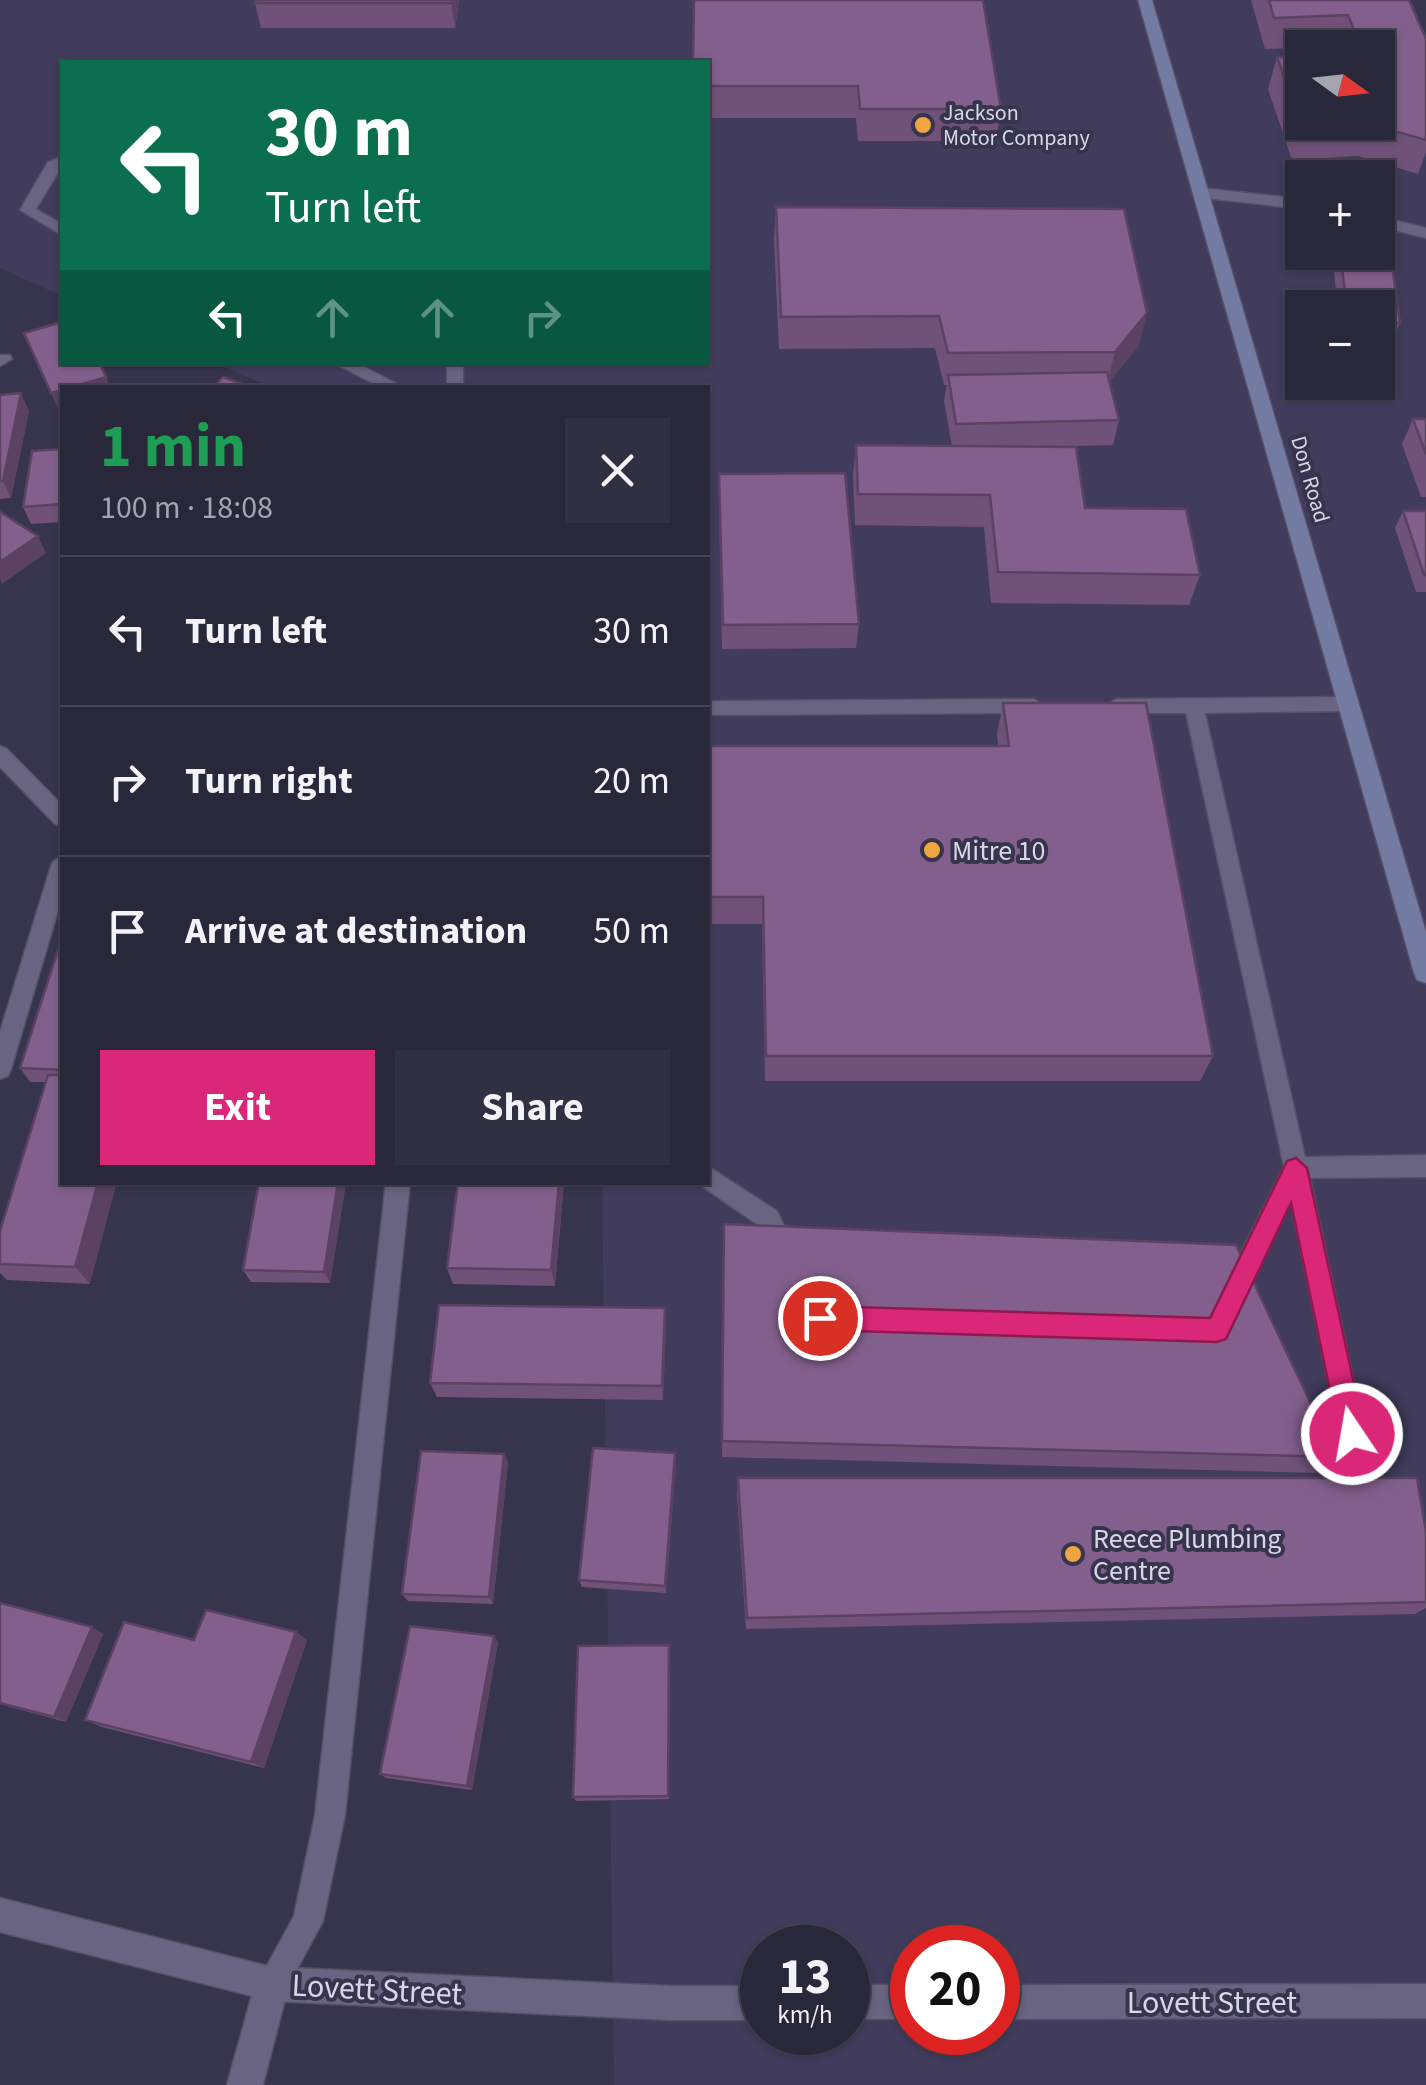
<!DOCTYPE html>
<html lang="en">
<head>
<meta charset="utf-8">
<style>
	body { margin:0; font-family:"Source Sans 3",sans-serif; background:#312f42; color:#f1f3f6; height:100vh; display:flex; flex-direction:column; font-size:38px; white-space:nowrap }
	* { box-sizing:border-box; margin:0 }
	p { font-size:32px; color:#a5a5af }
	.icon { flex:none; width:55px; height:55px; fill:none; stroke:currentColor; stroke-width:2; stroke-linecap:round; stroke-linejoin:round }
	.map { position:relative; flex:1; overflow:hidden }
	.drawer { position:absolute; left:60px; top:385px; width:650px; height:800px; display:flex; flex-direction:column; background:#29273a; border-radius:0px; box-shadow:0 2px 8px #0004,0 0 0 2px #454454 }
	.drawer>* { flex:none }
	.hud { position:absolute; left:60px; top:60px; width:650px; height:305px; border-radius:0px; box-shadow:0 2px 8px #0004,0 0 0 2px #454454; background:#0b6e4f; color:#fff; overflow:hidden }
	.needle { width:65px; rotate:105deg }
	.controls { position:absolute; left:1285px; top:30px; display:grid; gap:20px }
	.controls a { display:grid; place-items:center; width:110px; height:110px; border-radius:0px; background:#29273a; box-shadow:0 2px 8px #0004,0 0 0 2px #454454; font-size:50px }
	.speed { position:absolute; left:740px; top:1925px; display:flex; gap:20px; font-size:50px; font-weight:700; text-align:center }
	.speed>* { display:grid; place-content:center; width:130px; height:130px; border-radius:50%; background:#29273a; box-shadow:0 2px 8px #0004,0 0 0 2px #454454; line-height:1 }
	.speed small { font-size:25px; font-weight:400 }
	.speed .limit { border:15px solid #d22; background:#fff; color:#111 }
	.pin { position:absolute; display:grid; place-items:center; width:85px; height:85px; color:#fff; margin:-42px; border:5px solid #fff; border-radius:50%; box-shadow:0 2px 10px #0007 }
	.me { position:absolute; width:110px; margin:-55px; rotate:348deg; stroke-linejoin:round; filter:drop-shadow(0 0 8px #0008) }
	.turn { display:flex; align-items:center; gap:35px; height:210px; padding:0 40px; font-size:45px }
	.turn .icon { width:130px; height:130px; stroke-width:2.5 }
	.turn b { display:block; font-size:70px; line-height:85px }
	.lanes { display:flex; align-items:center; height:95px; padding:0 40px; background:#0003; justify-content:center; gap:50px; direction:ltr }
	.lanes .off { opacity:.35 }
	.round { display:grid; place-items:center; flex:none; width:105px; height:105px; border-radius:0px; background:#312f42 }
	.summary { display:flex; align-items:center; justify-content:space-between; height:170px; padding:0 40px }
	h1 { font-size:60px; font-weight:700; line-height:75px; color:#1e9e55 }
	.cta { display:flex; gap:20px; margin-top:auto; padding:20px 40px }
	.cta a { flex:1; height:115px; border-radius:0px; background:#db2777; color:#fff; font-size:40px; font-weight:700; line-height:115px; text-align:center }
	.cta a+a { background:#312f42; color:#f1f3f6 }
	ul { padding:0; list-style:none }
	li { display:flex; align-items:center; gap:30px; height:150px; padding:0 40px; border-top:2px solid #454454 }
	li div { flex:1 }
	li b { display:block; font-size:38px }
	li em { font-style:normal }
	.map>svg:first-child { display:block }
	.built { fill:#413c5c; fill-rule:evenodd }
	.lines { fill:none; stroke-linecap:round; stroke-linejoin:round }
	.service-casing { stroke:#534f65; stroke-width:3 }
	.minor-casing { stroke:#534f65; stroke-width:3 }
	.tertiary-casing { stroke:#534f65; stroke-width:3 }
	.secondary-casing { stroke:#534f65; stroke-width:3 }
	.service { fill:#686481; fill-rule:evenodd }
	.minor { fill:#686481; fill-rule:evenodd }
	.tertiary { fill:#686481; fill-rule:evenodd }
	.secondary { fill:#747ba3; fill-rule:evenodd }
	.wall { fill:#705278 }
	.shaded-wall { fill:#5b4262 }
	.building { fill:#825f8c; stroke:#5b4262; stroke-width:2.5 }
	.route { fill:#db2777; stroke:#8e194d; stroke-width:2.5 }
	.poi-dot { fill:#f1a540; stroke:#37344d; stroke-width:4 }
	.labels { text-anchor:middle; stroke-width:8; stroke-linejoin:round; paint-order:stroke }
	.far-poi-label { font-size:22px; fill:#d8d6e7; stroke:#37344d; text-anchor:start }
	.far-street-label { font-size:22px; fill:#d8d6e7; stroke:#37344d }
	.poi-label { font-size:28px; fill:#d8d6e7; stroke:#37344d; text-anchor:start }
	.near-street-label { font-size:32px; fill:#d8d6e7; stroke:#37344d }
</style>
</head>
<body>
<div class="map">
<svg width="1426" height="2085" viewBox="0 0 1426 2085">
	<rect width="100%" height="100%" fill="#37344d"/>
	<path class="built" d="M0 0H1392L1426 81V2085H614L602 1183 708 1182V388H272L215 363 708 362V62H62V296L0 268ZM1302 48H1378V122H1302ZM1302 178H1378V252H1302ZM1302 308H1378V382H1302ZM762 1948H848V2032H762ZM912 1948H998V2032H912Z"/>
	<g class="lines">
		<g class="service-casing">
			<g id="service">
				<polygon points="62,157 62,166 36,209 62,224 62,235 20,210 48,162"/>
				<polygon points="0,355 10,355 12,359 0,366"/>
				<polygon points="332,362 355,362 405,388 382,388"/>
				<rect x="447" y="362" width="16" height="26"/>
				<polygon points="1349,697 1359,704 1349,711 1205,713 1305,1157 1426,1155 1426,1177 1310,1178 1365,1434 1361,1443 1352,1447 1343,1443 1339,1434 1291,1202 1243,1298 1234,1302 1225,1298 1222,1290 1284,1167 1186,713 1116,713 1106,706 1116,699"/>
				<polygon points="1034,699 1044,706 1034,713 708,715 708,701"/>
				<polygon points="0,746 7,749 62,805 62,826 55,824 0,767"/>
				<polygon points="62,855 62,897 11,1069 8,1076 0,1079 0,1032 52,863"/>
				<polygon points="708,1166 777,1211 796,1251 793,1259 784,1262 775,1259 761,1227 700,1185 708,1182"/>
				<polygon points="386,1182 410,1182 345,1815 323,1921 283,1995 272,1999 261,1995 257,1984 294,1916 315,1815"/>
			</g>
		</g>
		<g class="minor-casing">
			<polygon id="minor" points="272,1967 284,1972 289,1984 263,2085 227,2085 255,1984 260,1972"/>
		</g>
		<g class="tertiary-casing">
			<g id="tertiary">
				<polygon points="1202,188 1302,199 1302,209 1196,197 1194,193"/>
				<polygon points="1378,216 1426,228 1426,238 1378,226"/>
				<polygon points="0,1898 272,1967 671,1986 762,1986 762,2020 671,2020 272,2001 0,1932"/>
				<polygon points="1426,1984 1426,2018 998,2019 998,1985"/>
				<rect x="848" y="1985" width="64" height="34"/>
			</g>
		</g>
		<g class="secondary-casing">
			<polygon id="secondary" points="1138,0 1152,0 1426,932 1426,983 1417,980 1414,973"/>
		</g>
		<use href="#service" class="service"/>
		<use href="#minor" class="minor"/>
		<use href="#tertiary" class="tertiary"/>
		<use href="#secondary" class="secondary"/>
	</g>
	<g class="wall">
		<polygon points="256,0 459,0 455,28 261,28 255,3"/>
		<polygon points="694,0 1001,109 996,141 858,141 856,118 708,118 708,62"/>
		<polygon points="1251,0 1409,0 1426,39 1426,152 1418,174 1358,156 1292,160 1268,89 1277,57 1302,122 1378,48 1302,48 1265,49"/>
		<polygon points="776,207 1147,313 1139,345 1109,382 1119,420 1113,445 1041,447 1085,508 1200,575 1189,605 991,603 984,527 855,525 853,476 856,445 952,446 944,401 947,385 944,385 935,348 779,349 774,239"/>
		<polygon points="1337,252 1378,252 1400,323 1393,340 1378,339 1378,308 1338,308 1333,263"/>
		<polygon points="0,395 29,411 11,498 0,499"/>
		<polygon points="1413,419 1426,419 1426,497 1421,497 1402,444"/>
		<polygon points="62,449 62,522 31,524 23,507"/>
		<polygon points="719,499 859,624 856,648 722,649"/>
		<polygon points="1403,511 1426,511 1426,592 1416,592 1395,528"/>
		<polygon points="1003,703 1213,1056 1200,1081 765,1081 762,924 708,924 708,746 998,746 997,733"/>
		<polygon points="62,951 62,1182 90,1284 7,1280 0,1273 0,1264 46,1082 30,1082 20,1068"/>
		<polygon points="259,1182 346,1182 330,1283 251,1282 243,1270"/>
		<polygon points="458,1182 564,1182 555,1286 453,1284 447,1268"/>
		<polygon points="724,1224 1336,1457 1316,1473 722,1457"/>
		<polygon points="665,1308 666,1324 663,1400 437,1397 430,1383"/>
		<polygon points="504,1454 508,1463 493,1604 408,1601 402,1594"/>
		<polygon points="676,1462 666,1593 582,1587 579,1580"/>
		<polygon points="738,1478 1426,1532 1426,1608 1415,1614 746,1629 737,1493"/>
		<polygon points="0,1603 92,1627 103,1634 66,1722 0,1704"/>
		<polygon points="296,1632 307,1640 264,1768 102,1727 85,1720 194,1640"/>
		<polygon points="498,1642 472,1790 386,1778 380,1774"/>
		<polygon points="669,1651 669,1799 576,1801 573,1797"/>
	</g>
	<g class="shaded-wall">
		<polygon points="452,0 459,0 455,28 451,3"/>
		<polygon points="1147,313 1139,345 1107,384 1115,352"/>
		<polygon points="106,377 110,388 69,388"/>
		<polygon points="62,390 62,409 58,410 51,393"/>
		<polygon points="21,393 29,411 11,498 3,481"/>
		<polygon points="38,536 46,553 2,584 0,579 0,562"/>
		<polygon points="98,1182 117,1182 90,1284 75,1267"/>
		<polygon points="338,1182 346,1182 330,1283 324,1272"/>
		<polygon points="559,1182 564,1182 555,1286 551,1270"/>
		<polygon points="665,1308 666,1324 663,1400 662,1386"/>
		<polygon points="675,1453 676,1462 666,1593 665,1586"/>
		<polygon points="504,1454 508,1463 493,1604 489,1597"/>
		<polygon points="92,1627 103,1634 66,1722 54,1717"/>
		<polygon points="296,1632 307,1640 264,1768 251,1762"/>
		<polygon points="494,1636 498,1642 472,1790 467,1786"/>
	</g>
	<g class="building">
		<polygon points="256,0 452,0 451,3 255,3"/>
		<polygon points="694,0 983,0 1001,109 860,109 858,86 708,86 708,62 693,62"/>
		<polygon points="1269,0 1409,0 1426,39 1426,140 1369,124 1302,128 1277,57 1302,57 1302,122 1378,122 1378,48 1361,48 1348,15 1274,18"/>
		<polygon points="776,207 1124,209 1147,313 1115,352 948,353 939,316 781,317"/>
		<polygon points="1378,249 1390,250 1400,323 1378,321 1378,308 1347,308 1340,252 1378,252"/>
		<polygon points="62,322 62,362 99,362 106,377 69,388 62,388 62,390 51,393 24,333"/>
		<polygon points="1107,372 1119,420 956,424 948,375"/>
		<polygon points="223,377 254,388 213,388"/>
		<polygon points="21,393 3,481 0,481 0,395"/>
		<polygon points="1413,419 1426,419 1426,454"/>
		<polygon points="856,445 1076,447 1085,508 1186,509 1200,575 998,572 990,495 858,494"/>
		<polygon points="62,449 62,504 23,507 32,451"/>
		<polygon points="845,473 859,624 723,625 719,474"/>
		<polygon points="1403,511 1426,511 1426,575 1424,575"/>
		<polygon points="0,512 38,536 0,562"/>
		<polygon points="1003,703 1146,703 1213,1056 766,1056 763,897 708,897 708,746 1009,746"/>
		<polygon points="58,950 62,951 62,1070 20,1068"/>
		<polygon points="48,1075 62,1075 62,1182 98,1182 75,1267 0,1264 0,1231"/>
		<polygon points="259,1182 338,1182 324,1272 243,1270"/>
		<polygon points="458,1182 559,1182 551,1270 447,1268"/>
		<polygon points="724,1224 1236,1245 1336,1457 722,1441"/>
		<polygon points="439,1305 665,1308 662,1386 430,1383"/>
		<polygon points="593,1448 675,1453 665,1586 579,1580"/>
		<polygon points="421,1451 504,1454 489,1597 402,1594"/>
		<polygon points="738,1478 1417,1478 1426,1532 1426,1602 747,1618"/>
		<polygon points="0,1603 92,1627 54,1717 0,1703"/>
		<polygon points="206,1610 296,1632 251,1762 85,1720 124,1622 194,1640"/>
		<polygon points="410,1626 494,1636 467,1786 380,1774"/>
		<polygon points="669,1645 668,1796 573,1797 578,1646"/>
	</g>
	<polygon class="route" points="1296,1158 1307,1168 1365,1434 1361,1443 1352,1447 1342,1443 1339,1434 1291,1203 1226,1339 1217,1342 820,1330 811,1326 807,1318 811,1310 820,1306 1210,1318 1287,1161"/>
	<g class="poi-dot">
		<circle cx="923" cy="125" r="10"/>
		<circle cx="932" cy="850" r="10"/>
		<circle cx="1073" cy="1554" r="10"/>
	</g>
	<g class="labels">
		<g class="far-poi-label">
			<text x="943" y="120">Jackson<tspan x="943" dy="25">Motor Company</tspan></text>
		</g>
		<g class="far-street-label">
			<text transform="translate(1311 479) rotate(74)" y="8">Don Road</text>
		</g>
		<g class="poi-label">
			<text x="952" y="860">Mitre 10</text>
			<text x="1093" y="1548">Reece Plumbing<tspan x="1093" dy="32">Centre</tspan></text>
		</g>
		<g class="near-street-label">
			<text transform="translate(377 1989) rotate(3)" y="11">Lovett Street</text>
			<text x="1212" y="2013">Lovett Street</text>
		</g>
	</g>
</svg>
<div class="controls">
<a><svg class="needle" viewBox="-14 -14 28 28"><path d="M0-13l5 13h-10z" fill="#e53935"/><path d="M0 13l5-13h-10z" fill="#a5a5af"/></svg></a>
<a>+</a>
<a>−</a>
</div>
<div class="speed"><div>13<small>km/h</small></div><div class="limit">20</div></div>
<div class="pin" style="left:820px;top:1318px;background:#d93025"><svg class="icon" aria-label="arrive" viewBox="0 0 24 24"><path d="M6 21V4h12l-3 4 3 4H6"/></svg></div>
<svg class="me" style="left:1352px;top:1434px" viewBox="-20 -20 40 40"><circle r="17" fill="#db2777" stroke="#fff" stroke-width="3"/><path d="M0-11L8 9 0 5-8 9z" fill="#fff"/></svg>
<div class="hud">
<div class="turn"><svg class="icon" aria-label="left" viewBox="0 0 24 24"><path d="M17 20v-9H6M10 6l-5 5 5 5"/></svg><div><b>30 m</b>Turn left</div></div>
<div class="lanes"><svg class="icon" aria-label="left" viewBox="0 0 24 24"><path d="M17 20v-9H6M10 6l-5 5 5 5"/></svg><svg class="icon off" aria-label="ahead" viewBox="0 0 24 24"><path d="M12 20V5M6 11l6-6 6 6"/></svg><svg class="icon off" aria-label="ahead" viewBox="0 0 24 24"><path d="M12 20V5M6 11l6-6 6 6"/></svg><svg class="icon off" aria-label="right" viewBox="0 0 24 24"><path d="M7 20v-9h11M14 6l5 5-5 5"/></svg></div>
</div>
<section class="drawer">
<div class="summary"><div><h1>1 min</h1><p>100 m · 18:08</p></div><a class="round"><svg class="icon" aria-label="close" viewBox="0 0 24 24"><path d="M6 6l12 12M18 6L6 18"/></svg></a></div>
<ul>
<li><svg class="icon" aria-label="left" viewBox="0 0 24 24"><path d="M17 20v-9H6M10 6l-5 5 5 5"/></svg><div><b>Turn left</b></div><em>30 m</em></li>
<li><svg class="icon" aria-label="right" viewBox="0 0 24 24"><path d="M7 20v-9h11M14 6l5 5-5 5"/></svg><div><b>Turn right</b></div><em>20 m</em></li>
<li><svg class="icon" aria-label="arrive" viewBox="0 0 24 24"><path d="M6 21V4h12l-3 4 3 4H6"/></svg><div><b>Arrive at destination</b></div><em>50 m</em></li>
</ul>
<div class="cta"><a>Exit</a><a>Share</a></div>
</section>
</div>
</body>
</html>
